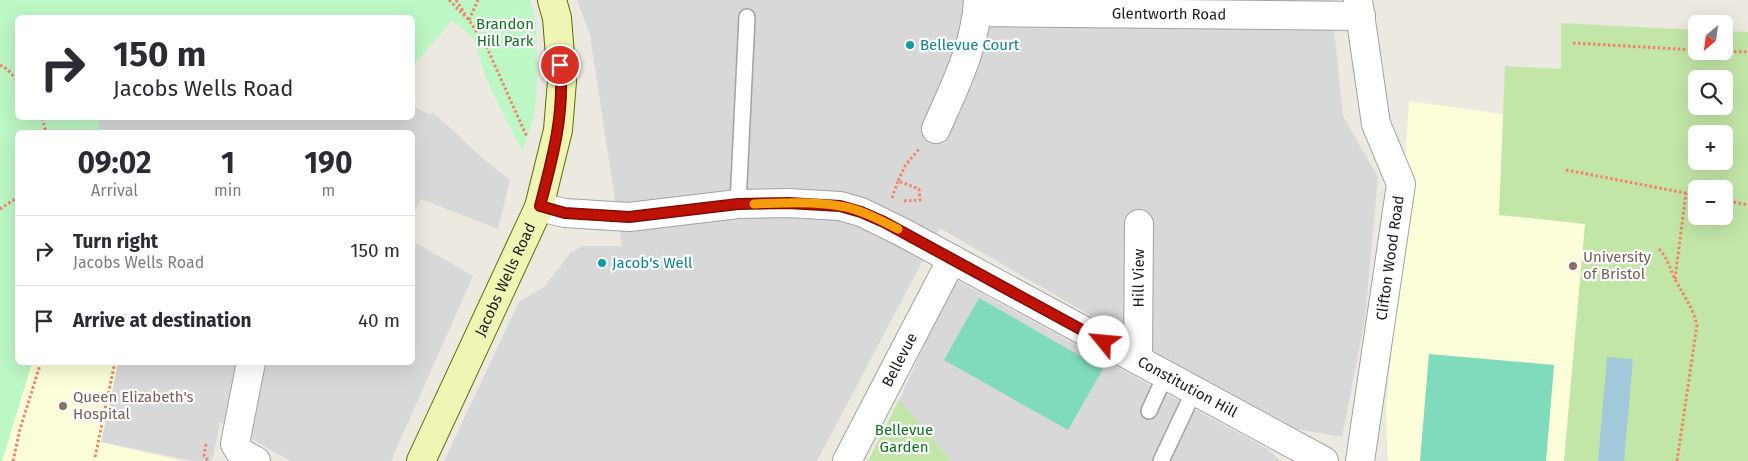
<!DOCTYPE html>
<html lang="en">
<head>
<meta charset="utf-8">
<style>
	body { margin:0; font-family:"Fira Sans",sans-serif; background:#f7f7f7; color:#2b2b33; height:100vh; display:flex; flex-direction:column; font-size:19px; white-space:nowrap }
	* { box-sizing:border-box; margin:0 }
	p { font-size:16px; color:#7c7c81 }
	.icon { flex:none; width:28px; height:28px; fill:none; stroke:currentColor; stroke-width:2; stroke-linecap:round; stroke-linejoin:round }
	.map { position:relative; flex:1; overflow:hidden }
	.details { position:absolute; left:15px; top:130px; width:400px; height:235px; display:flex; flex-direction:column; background:#fff; border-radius:8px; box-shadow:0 5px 20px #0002 }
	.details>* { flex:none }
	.guide { position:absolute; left:15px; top:15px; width:400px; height:105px; border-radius:8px; box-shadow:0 5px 20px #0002; background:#fff; color:#2b2b33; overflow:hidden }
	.needle { width:32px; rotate:209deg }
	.controls { position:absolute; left:1688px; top:15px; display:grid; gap:10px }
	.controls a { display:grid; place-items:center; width:45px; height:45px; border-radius:8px; background:#fff; box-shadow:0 5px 20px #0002; font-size:25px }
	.pin { position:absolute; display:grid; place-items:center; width:42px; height:42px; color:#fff; margin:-21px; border:2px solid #fff; border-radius:50%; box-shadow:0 1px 5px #0007 }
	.me { position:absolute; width:55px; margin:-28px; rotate:298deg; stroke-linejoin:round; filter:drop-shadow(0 0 4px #0008) }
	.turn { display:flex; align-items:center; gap:18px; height:105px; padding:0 15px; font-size:22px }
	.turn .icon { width:65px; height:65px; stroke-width:2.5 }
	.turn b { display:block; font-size:35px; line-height:42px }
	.eta { display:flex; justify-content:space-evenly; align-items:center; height:85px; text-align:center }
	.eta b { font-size:30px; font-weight:700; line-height:35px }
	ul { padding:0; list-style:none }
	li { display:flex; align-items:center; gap:15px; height:70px; padding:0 15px; border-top:1px solid #e1e1e2 }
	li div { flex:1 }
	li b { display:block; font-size:19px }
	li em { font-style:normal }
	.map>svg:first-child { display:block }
	.residential { fill:#d9d8d8 }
	.education { fill:#fbfed8; fill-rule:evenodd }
	.grass { fill:#c2e6a7; fill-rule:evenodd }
	.park { fill:#bdf7c5 }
	.pitch { fill:#80dabc }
	.water { fill:#a2c9d9 }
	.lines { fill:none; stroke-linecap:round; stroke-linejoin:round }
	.service-casing { stroke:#a2a2a2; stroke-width:18 }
	.minor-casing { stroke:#a2a2a2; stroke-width:30 }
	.secondary-casing { stroke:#5b6b08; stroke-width:30 }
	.path { stroke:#f48069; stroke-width:3; stroke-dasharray:2.5 2.5; stroke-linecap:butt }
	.service { stroke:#fff; stroke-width:15 }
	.minor { stroke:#fff; stroke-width:28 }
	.secondary { stroke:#eff6b4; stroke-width:28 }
	.route-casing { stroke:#7c0c05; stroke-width:12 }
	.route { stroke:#bf1207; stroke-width:9 }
	.slow { stroke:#f59e0b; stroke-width:9 }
	.culture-dot { fill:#0f9aa8; stroke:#fff; stroke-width:2 }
	.education-dot { fill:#8d6e63; stroke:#fff; stroke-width:2 }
	.labels { text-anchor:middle; stroke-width:4.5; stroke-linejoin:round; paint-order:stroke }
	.street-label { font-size:15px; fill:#1b1b1b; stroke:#fff }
	.park-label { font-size:15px; fill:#0f731d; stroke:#fff }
	.culture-label { font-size:15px; fill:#0d838f; stroke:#fff; text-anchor:start }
	.education-label { font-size:15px; fill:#785e54; stroke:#fff; text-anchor:start }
</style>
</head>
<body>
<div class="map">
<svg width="1748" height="461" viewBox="0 0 1748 461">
	<rect width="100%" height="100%" fill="#ece9e0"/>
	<g class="residential">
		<polygon points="577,0 1331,0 1343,116 1378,177 1365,319 1342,437 1280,426 940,228 817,461 444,461 519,302 545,286 571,252 583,246 622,246 590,35"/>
		<polygon points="413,106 430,115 433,112 480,156 510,180 498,229 421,199 413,215 412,132 100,132 98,118 412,118"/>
		<polygon points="413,241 473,276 391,461 291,461 220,422 212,461 193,461 101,442 118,363 412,362"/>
		<polygon points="955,279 1266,448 1281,461 951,461 899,400"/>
	</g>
	<g class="education">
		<path d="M1409 101 1696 141V161H1724L1748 461H1388L1386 407 1395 316ZM1696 189H1724V216H1696Z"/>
		<polygon points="32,362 118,363 101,442 181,461 2,461"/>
	</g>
	<g class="grass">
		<path d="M1561 23 1696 30V51H1724V31L1748 32V461H1564L1585 224 1499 215 1505 66 1561 69ZM1696 79H1724V106H1696ZM1696 134H1724V161H1696ZM1696 189H1724V216H1696Z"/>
		<polygon points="899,400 951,461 868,461"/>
	</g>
	<polygon class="park" points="0,0 530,0 536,20 537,79 535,112 523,151 508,124 486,78 474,39 452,20 413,66 412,18 18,18 18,118 98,118 100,132 18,132 18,362 32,363 2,461 0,461"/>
	<g class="pitch">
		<polygon points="979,298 1103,369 1068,430 944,360"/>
		<polygon points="1429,354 1554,365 1546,461 1420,461"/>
	</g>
	<polygon class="water" points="1607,357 1633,359 1624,461 1598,461"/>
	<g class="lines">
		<g class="service-casing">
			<g id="service">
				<polyline points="738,204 747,17"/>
				<polyline points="1149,411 1165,376"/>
				<polyline points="1161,461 1194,391"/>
			</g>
		</g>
		<g class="minor-casing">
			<g id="minor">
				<polyline points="1358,0 1376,124 1401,184 1360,461"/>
				<path id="s1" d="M978 12 1361 16"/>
				<path d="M936 129C954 88 976 45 978 0"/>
				<path id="s2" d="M539 207 565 213 629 217 738 204 788 203 840 206 861 212 902 232 1324 461"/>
				<path id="s3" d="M1138 360 1139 224"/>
				<polyline points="251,362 235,444 240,452 256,461"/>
				<path id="s4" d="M847 461 952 259"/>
			</g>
		</g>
		<g class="secondary-casing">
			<g id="secondary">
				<path id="s5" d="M421 461 539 207 558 130 562 81 557 18 552 0"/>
			</g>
		</g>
		<g class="path">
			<polyline points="449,0 469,20 487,48 527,137"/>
			<polyline points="456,0 465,14"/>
			<polyline points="469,20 478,0"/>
			<polyline points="1573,43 1696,50"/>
			<polyline points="1724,51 1748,52"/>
			<polyline points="0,65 7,69 18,81"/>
			<polyline points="42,118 46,132"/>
			<polyline points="1566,170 1696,195"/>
			<polyline points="892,198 898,181"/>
			<polyline points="1724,200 1748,205"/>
			<polyline points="904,201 920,200 919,189 898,181 905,166 919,149"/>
			<polyline points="0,209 18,197"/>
			<path d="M1659 249C1668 258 1670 270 1676 281 1685 298 1692 306 1697 325L1677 461"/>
			<polyline points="1675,279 1686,193"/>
			<polyline points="206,444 204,456 209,461"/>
			<polyline points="95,457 115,362"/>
			<polyline points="13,461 20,429 41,362"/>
		</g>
		<use href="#service" class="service"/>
		<use href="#minor" class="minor"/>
		<use href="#secondary" class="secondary"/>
	</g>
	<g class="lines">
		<g class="route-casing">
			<path id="route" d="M560 65C565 114 552 160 540 206L565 213 629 217 738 204 788 203 840 206 861 212 884 222 1104 342"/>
		</g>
		<use href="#route" class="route"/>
		<path class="slow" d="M754 204C782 203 812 201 840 206 860 209 880 220 898 229"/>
	</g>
	<g class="culture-dot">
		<circle cx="910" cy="45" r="5"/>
		<circle cx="602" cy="263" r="5"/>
	</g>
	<g class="education-dot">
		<circle cx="1573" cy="266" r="5"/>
		<circle cx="63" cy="406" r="5"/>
	</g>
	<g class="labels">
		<g class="street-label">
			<text dy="5" stroke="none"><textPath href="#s1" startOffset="191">Glentworth Road</textPath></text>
			<text transform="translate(1390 258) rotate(-82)" y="5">Clifton Wood Road</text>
			<text dy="5" stroke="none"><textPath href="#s3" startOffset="82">Hill View</textPath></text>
			<text dy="5" stroke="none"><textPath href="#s5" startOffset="200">Jacobs Wells Road</textPath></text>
			<text dy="5" stroke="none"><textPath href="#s4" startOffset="114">Bellevue</textPath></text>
			<text dy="5" stroke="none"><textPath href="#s2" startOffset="695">Constitution Hill</textPath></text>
		</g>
		<g class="park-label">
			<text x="505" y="29">Brandon<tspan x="505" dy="17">Hill Park</tspan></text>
			<text x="904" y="435">Bellevue<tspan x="904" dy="17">Garden</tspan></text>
		</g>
		<g class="culture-label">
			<text x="920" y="50">Bellevue Court</text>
			<text x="612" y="268">Jacob's Well</text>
		</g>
		<g class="education-label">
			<text x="1583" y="262">University<tspan x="1583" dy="17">of Bristol</tspan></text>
			<text x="73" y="402">Queen Elizabeth's<tspan x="73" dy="17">Hospital</tspan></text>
		</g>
	</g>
</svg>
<div class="controls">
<a><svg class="needle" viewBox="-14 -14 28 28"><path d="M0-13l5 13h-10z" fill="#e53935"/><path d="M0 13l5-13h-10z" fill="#7c7c81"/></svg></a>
<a><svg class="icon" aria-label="search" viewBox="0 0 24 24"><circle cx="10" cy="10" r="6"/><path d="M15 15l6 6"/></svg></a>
<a>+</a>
<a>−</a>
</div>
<div class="pin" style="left:560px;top:65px;background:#d93025"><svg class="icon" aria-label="arrive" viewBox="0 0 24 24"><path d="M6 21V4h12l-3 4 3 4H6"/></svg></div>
<svg class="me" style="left:1104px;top:342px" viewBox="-20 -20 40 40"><circle r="19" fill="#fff"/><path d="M0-13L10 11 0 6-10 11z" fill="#bf1207"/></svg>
<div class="guide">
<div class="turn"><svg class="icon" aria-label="right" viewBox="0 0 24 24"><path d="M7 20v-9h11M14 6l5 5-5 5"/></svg><div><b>150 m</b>Jacobs Wells Road</div></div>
</div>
<section class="details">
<div class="eta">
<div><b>09:02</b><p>Arrival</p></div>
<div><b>1</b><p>min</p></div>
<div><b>190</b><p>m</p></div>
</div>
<ul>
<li><svg class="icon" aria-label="right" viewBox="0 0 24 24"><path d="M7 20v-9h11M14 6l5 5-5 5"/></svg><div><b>Turn right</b><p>Jacobs Wells Road</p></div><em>150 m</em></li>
<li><svg class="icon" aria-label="arrive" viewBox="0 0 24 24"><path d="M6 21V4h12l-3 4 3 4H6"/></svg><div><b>Arrive at destination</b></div><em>40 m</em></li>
</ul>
</section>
</div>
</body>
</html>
